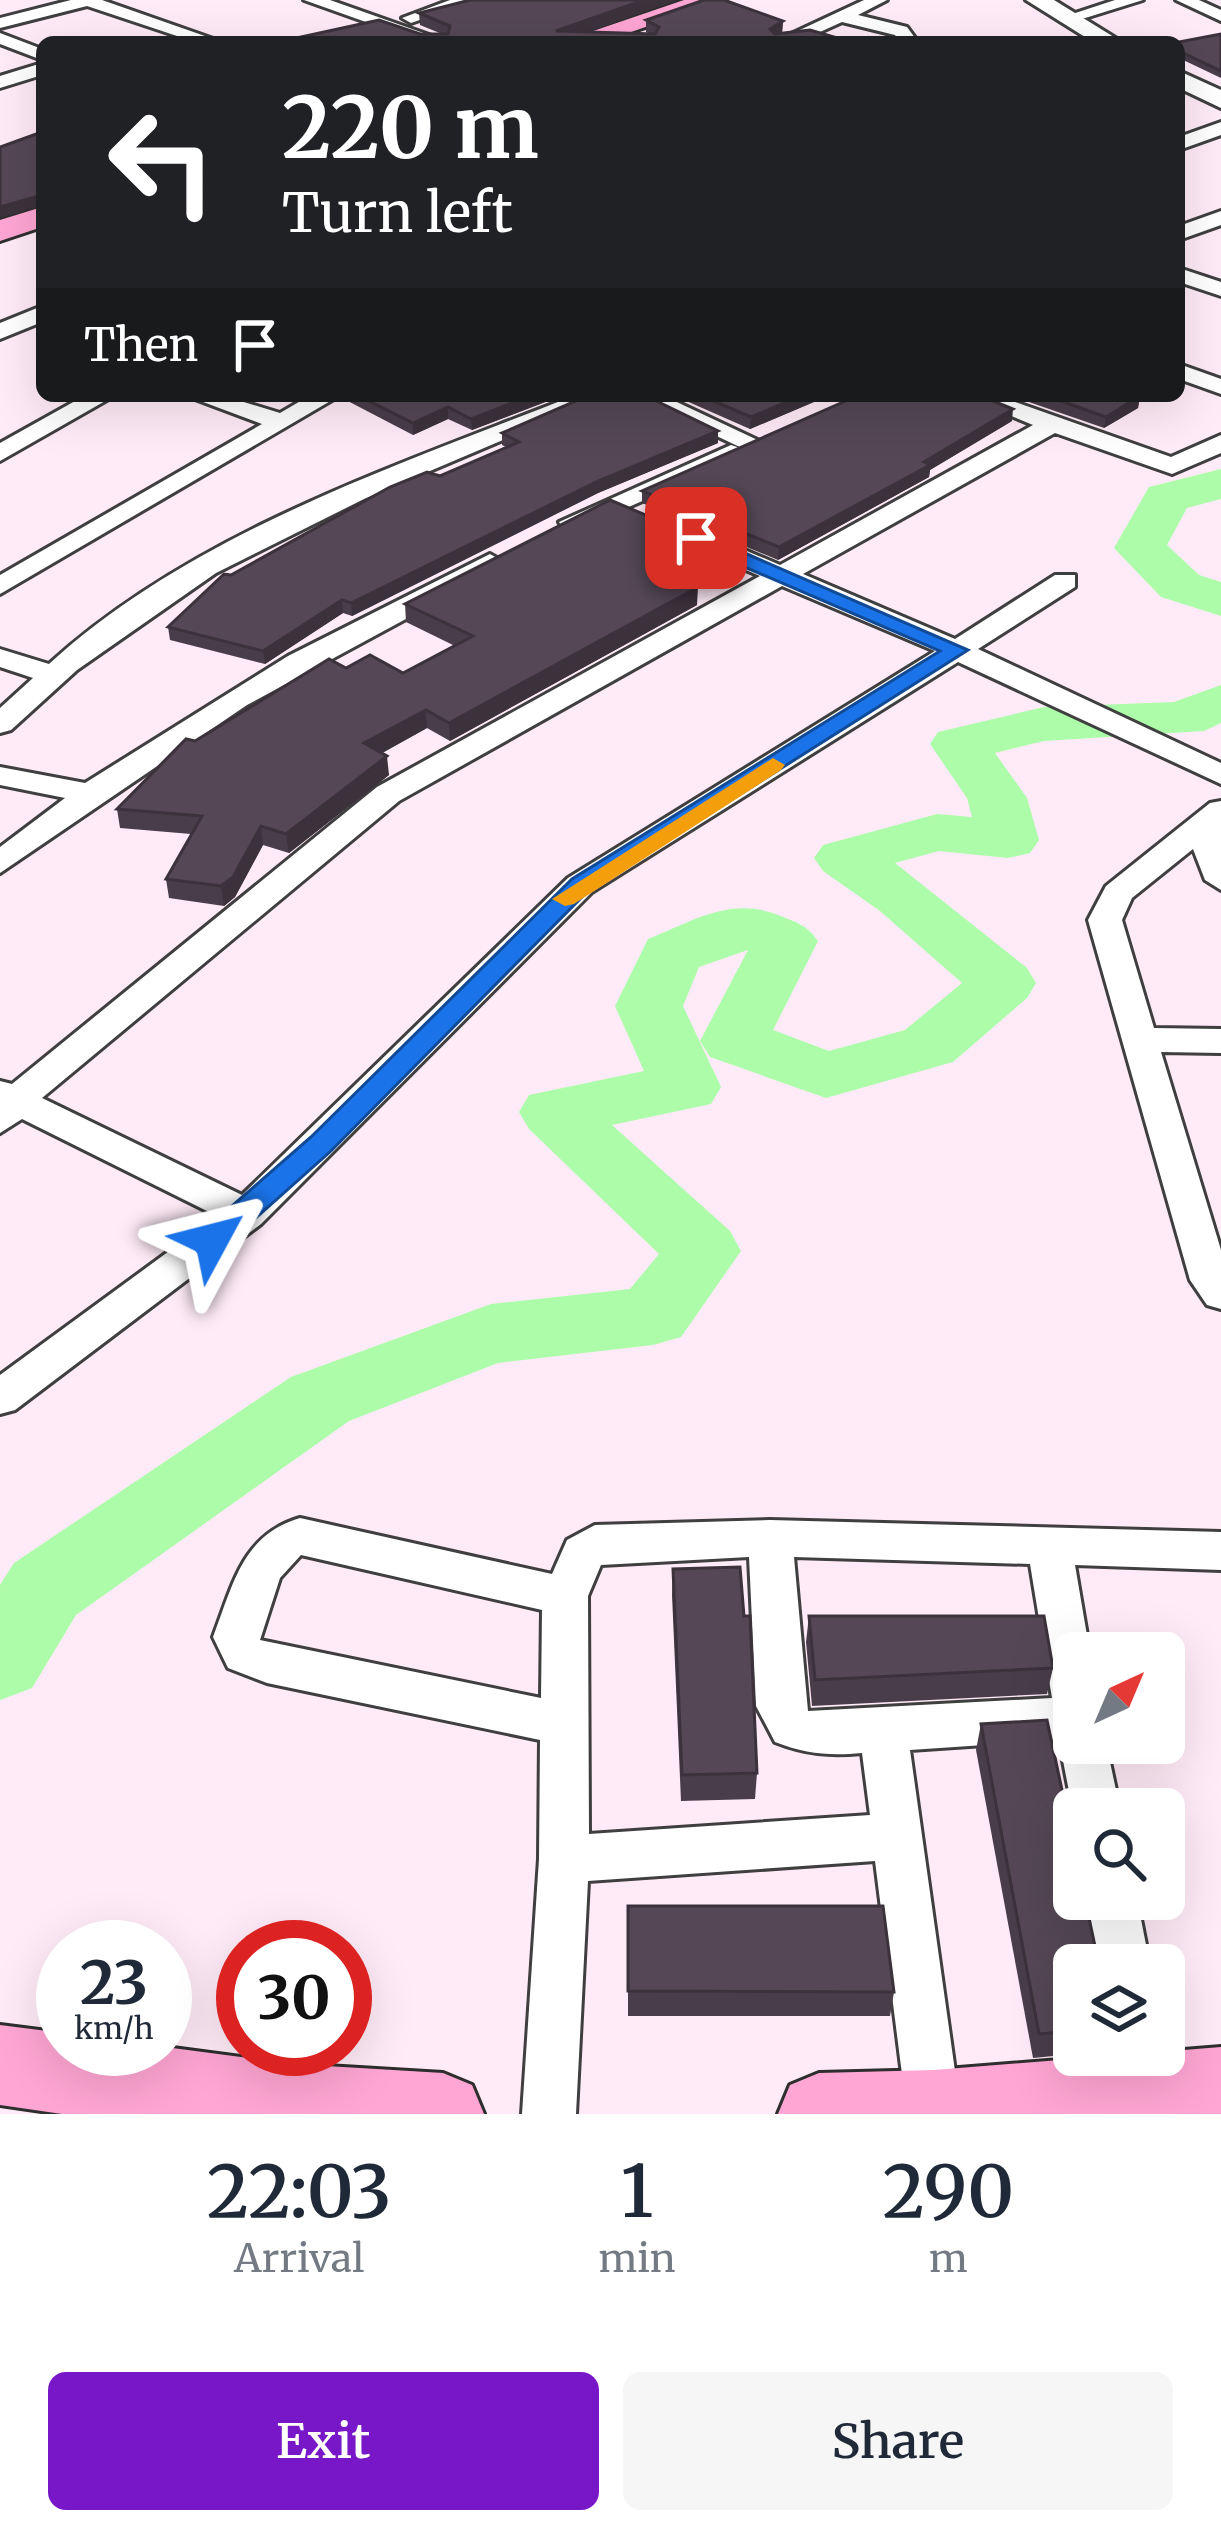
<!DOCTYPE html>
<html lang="en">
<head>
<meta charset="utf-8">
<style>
	body { margin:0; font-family:Merriweather,serif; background:#f6f6f7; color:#1f2937; height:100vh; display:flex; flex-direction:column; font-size:45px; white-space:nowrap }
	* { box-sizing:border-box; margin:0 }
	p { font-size:39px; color:#747a83 }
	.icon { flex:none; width:66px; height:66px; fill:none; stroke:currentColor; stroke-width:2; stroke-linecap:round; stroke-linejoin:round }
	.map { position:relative; height:2114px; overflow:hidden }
	.details { display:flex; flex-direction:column; background:#fff; flex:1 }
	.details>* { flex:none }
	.guide { position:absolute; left:36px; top:36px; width:1149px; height:366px; border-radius:18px; box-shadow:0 12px 48px #0002; background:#202124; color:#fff; overflow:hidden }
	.needle { width:78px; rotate:44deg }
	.controls { position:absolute; left:1053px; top:1632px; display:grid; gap:24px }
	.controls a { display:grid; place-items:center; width:132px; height:132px; border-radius:18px; background:#fff; box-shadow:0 12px 48px #0002; font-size:60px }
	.speed { position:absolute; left:36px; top:1920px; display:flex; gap:24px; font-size:60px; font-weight:700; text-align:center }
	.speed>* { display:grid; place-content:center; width:156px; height:156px; border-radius:50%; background:#fff; box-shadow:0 12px 48px #0002; line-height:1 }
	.speed small { font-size:30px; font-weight:400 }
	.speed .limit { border:18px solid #d22; background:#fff; color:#111 }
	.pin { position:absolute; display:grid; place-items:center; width:102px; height:102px; color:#fff; margin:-51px; border-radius:24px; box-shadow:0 6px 18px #0006 }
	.me { position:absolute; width:132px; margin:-66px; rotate:52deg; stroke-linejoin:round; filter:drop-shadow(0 0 9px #0008) }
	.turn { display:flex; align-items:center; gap:42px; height:252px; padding:0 48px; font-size:54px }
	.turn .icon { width:156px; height:156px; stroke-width:2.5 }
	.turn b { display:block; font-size:84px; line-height:102px }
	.then { display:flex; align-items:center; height:114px; padding:0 48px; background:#0003; gap:24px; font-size:45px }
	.eta { display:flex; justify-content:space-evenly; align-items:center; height:204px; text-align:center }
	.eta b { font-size:72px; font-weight:600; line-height:84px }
	.action { display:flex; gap:24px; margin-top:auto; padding:24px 48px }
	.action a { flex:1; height:138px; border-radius:18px; background:#7817c8; color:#fff; font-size:48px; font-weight:600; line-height:138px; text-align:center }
	.action a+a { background:#f6f6f7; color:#1f2937 }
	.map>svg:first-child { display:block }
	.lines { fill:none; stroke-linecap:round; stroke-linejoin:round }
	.river { fill:#acfcaa; fill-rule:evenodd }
	.minor-casing { stroke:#3f3f3f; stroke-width:6 }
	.tertiary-casing { stroke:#3f3f3f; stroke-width:6 }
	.secondary-casing { stroke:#2e2e2e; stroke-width:6 }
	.minor { fill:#fff; fill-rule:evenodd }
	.tertiary { fill:#fff; fill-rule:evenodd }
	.secondary { fill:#ffa6d4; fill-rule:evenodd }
	.wall { fill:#493d49 }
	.shaded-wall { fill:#3c323c }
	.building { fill:#554755; stroke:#3c323c; stroke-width:3 }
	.route { fill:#1a73e8; stroke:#114b97; stroke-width:3 }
	.slow { fill:#f59e0b }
</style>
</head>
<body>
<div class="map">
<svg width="1221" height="2114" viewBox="0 0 1221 2114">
	<rect width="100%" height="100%" fill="#ffebf7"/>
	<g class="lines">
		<g class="river">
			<polygon points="1221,469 1221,499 1187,508 1167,545 1199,575 1221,582 1221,616 1161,597 1114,548 1149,487"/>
			<path d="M1221 685V723L1204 731 1044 741 995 753 1027 798 1039 840 1030 853 1008 858 939 851 895 863 1027 968 1036 983 1027 998 953 1062 826 1098 710 1057 700 1041 748 950 699 967 683 1006 721 1087 711 1104 612 1125 730 1231 741 1251 681 1337 653 1345 498 1363 349 1421 76 1615 32 1688 0 1700V1585L14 1563 291 1377 491 1304 630 1289 659 1254 529 1129 519 1112 529 1095 644 1071 615 1006 648 939C693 921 730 896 778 915 796 922 807 925 818 941L773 1030 829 1051 905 1030 962 983 880 911 823 871 814 858 823 845 937 814 972 817 967 798 930 744 938 732 1044 707 1174 702Z"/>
		</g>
		<g class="minor-casing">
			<g id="minor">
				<polygon points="71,0 102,0 222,42 195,42 87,6 0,28 0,18"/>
				<polygon points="304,0 330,0 449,42 422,42"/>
				<polygon points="450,0 477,0 411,23 402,18"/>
				<polygon points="864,0 887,0 858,15 907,27 918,42 900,42 895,35 842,22 798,42 774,42"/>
				<polygon points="1115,0 1143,0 1066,24 1057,19"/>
				<polygon points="1176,0 1199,0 1221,10 1221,21"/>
				<polygon points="0,33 42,49 42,60 0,44"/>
				<polygon points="42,63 42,75 0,88 0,76"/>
				<polygon points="1221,122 1221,135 1179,150 1179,137"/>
				<polygon points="1221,211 1221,225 1179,240 1179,226"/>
				<polygon points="1179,268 1221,282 1221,296 1179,282"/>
				<polygon points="42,306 42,322 0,339 0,323"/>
				<polygon points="1179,364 1221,379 1221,394 1179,379"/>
				<polygon points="84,396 114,396 0,461 0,443"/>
				<polygon points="187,396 224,396 280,413 309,396 339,396 0,594 0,575 262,424"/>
				<path d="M573 396H607L364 499 216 573 77 670 11 730 0 733V708L33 678 0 667V649L49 664C194 532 394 467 573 396Z"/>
				<polygon points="632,396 664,396 766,444 753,452 744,449"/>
				<path d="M963 396H998L1171 457 1221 435V453L1172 474 1055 433 803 574 955 639 1055 575H1075V587L978 649 1221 763V784L958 662 592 892 261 1224 15 1410 0 1414V1375L217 1216 22 1119 0 1133V1081L12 1084 377 787 760 576 659 533V521H677L780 565 1033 425ZM782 586 935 651 568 878 242 1195 42 1098 399 801Z"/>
				<polygon points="731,445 740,448 740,458 581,528 563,528 559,522"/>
				<polygon points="490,554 504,562 500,568 247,705 0,873 0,847 65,798 0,785 0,767 85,783 288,656"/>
				<polygon points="1221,801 1221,890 1205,880 1193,849 1132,898 1122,920 1154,1028 1221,1029 1221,1053 1161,1052 1221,1250 1221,1309 1207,1305 1190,1280 1088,920 1106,886 1210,803"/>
				<path d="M300 1518 552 1574 567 1540 595 1525 770 1520 1221 1532V1570L1075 1565 1090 1653H1074V1743H1106L1120 1809H1074V1817L1059 1740 910 1750 961 2114H907L875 1861 588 1881 576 2114H522L539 1859 540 1740 267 1683 228 1668 213 1637C233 1585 242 1535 300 1518ZM301 1555 542 1610 541 1698 260 1640 280 1578ZM749 1557 756 1706 775 1742C806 1754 829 1756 862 1753L870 1815 589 1834 588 1596 601 1565ZM794 1557 1030 1564 1052 1698 808 1711Z"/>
				<polygon points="1087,1899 1137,1899 1150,1965 1098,1965"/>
			</g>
		</g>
		<g class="tertiary-casing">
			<g id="tertiary">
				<polygon points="1026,0 1054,0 1122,42 1093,42"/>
				<polygon points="1179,71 1221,90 1221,108 1179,88"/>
			</g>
		</g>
		<g class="secondary-casing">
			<g id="secondary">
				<polygon points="684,0 724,0 602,42 561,42"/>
				<polygon points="42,207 42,227 0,241 0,220"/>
				<polygon points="0,2025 63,2033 63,2049 165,2047 293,2064 443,2073 472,2085 484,2114 62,2114 0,2105"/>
				<polygon points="1221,2047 1221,2114 778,2114 790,2085 819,2073 934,2070"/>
			</g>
		</g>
		<use href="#minor" class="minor"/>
		<use href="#tertiary" class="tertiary"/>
		<use href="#secondary" class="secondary"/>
	</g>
	<g class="wall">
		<polygon points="470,0 677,0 587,32 650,34 646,32 646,20 704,0 724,0 783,21 782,33 810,30 851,42 278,42 379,20 420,34 442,34 420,25 419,13"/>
		<polygon points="1221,34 1221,78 1179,58 1179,42"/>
		<polygon points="342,396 561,396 472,430 448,419 413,435 342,398"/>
		<polygon points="675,396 828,396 750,429"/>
		<polygon points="1012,396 1140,396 1138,408 1104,428"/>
		<polygon points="1012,421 930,470 929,477 778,560 642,503 642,491"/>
		<polygon points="502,433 718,443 598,493 352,616 343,613 265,664 170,640 168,627 231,575 440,476 506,447 502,445"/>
		<polygon points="712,543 711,561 680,579 697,605 450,741 427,728 382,753 389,775 289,853 263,845 235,897 224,906 169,898 166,879 191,834 120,828 117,809 195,741 346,668 403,673 455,646 406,622 405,604"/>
		<polygon points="673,1569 757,1773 755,1799 681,1801 672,1595"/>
		<polygon points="809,1616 1053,1668 1047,1694 812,1706 806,1642"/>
		<polygon points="981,1724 1074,1965 1074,2054 1033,2058 976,1750"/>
		<polygon points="628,1906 894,1992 890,2016 628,2016"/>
	</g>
	<g class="shaded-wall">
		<polygon points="644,0 677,0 559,42 556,31"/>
		<polygon points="783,21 782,33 770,41 770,29"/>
		<polygon points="42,195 42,206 0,218 0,207"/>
		<polygon points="530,396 561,396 472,430 471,419"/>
		<polygon points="801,396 828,396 750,429 751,417"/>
		<polygon points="1140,396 1138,408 1104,428 1106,417"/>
		<polygon points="448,407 448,419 413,435 413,423"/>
		<polygon points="1013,409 1012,421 930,470 929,477 778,560 779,547"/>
		<polygon points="718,431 718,443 598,493 352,616 351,603 598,481"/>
		<polygon points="712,543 711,561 662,589 662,571"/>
		<polygon points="698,587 697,605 450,741 449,723"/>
		<polygon points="342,600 343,613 265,664 263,651"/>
		<polygon points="426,710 427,728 366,762 364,743"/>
		<polygon points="387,756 389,775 289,853 286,834"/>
		<polygon points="261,826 263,845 235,897 224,906 221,886"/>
	</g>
	<g class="building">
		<polygon points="470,0 644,0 556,31 655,34 659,27 646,20 704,0 724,0 783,21 770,29 775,34 810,30 851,42 278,42 379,20 420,34 448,34 450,26 419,13"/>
		<polygon points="1221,34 1221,71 1179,51 1179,42"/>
		<polygon points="42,132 42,195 0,207 0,147"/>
		<polygon points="359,396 530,396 471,419 448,407 413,423"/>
		<polygon points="587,396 646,396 718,431 598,481 351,603 342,600 263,651 168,627 224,574 231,575 390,487 427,472 440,476 519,442 502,433"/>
		<polygon points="702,396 801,396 751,417"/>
		<polygon points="857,396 981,396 1013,409 924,462 930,465 779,547 642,491"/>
		<polygon points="1047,396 1140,396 1106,417"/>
		<polygon points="610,500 712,543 662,571 698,587 449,723 426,710 364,743 387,756 286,834 261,826 233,877 221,886 166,879 202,816 117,809 186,739 195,741 329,659 346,668 370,655 403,673 473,636 405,604"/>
		<polygon points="740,1567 744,1616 750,1616 757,1773 682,1775 673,1569"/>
		<polygon points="809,1616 1044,1616 1053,1668 815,1680"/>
		<polygon points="1047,1720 1074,1846 1074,1899 1085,1899 1099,1965 1074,1965 1074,2031 1039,2034 981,1724"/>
		<polygon points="628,1906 883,1906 894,1992 628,1991"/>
	</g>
	<polygon class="route" points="696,532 968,650 589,890 331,1151 222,1248 201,1248 197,1240 201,1233 311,1137 572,879 940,651 689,543 686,538"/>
	<polygon class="slow" points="773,758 785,765 781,770 574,904 565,906 552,899"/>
</svg>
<div class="controls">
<a><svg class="needle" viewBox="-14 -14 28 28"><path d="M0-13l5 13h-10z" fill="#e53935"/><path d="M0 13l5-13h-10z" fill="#747a83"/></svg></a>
<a><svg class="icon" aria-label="search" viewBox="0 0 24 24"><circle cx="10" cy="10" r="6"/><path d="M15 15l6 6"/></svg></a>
<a><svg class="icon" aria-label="layers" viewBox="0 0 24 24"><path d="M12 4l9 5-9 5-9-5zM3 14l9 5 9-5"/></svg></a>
</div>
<div class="speed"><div>23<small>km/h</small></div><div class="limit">30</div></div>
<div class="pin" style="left:696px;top:538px;background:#d93025"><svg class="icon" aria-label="arrive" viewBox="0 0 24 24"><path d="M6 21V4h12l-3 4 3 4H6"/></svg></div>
<svg class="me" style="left:212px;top:1240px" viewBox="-20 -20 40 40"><path d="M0-17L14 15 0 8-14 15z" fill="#1a73e8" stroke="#fff" stroke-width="4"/></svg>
<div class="guide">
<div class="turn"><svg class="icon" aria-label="left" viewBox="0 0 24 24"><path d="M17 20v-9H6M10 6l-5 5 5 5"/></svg><div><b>220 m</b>Turn left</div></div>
<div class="then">Then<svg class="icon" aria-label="arrive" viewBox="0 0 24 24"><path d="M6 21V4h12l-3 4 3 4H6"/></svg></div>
</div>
</div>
<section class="details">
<div class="eta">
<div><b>22:03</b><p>Arrival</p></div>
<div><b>1</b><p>min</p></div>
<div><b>290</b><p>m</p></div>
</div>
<div class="action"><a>Exit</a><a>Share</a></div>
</section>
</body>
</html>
